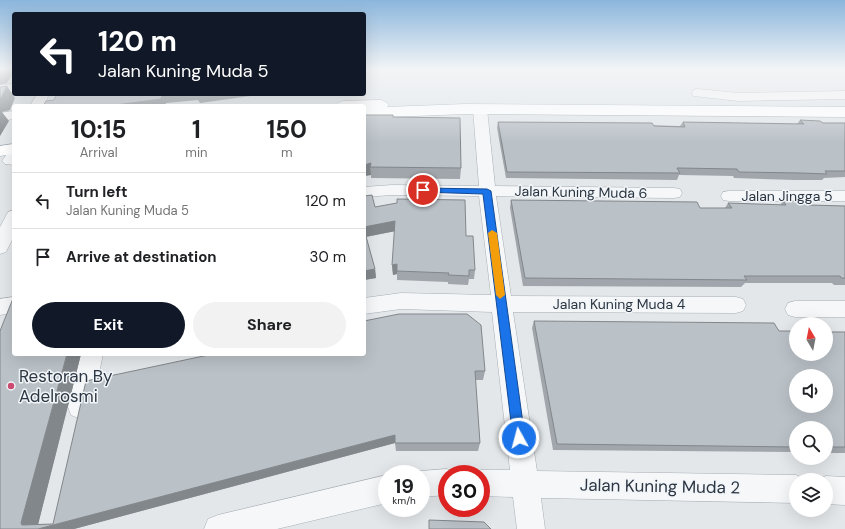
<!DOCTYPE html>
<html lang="en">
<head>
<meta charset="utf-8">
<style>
	body { margin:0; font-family:"DM Sans",sans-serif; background:#f2f2f2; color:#202124; height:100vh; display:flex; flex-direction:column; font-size:15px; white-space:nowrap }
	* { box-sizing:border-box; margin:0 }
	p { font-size:13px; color:#757577 }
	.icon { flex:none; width:22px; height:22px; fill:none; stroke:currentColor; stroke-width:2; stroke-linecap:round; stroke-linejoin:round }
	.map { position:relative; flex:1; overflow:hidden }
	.sheet { position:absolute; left:12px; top:104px; width:354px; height:252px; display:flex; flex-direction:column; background:#fff; border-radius:4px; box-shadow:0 4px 16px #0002 }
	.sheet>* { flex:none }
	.top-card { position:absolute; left:12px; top:12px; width:354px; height:84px; border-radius:4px; box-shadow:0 4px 16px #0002; background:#111827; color:#fff; overflow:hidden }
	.needle { width:26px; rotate:350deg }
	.controls { position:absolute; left:789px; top:317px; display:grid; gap:8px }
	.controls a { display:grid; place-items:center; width:44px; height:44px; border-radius:50%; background:#fff; box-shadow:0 4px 16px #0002; font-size:20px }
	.speed { position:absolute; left:378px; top:465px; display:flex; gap:8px; font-size:20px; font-weight:700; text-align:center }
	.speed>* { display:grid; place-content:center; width:52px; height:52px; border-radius:50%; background:#fff; box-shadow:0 4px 16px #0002; line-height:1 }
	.speed small { font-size:10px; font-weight:400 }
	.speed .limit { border:6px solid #d22; background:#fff; color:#111 }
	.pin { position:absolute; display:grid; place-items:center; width:34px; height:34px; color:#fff; margin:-17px; border:2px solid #fff; border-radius:50%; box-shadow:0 1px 4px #0007 }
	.me { position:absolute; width:44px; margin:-22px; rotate:353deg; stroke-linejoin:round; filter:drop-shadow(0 0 3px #0008) }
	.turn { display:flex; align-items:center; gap:14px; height:84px; padding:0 20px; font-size:18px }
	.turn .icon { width:52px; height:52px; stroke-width:2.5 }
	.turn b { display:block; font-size:28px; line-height:34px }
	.eta { display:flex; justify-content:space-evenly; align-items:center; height:68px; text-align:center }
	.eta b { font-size:24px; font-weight:700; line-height:28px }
	.action { display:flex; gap:8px; margin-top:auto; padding:8px 20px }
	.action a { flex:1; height:46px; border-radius:24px; background:#111827; color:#fff; font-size:16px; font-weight:700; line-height:46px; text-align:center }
	.action a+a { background:#f2f2f2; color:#202124 }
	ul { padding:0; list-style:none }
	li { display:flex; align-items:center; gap:12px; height:56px; padding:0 20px; border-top:1px solid #e0e0e0 }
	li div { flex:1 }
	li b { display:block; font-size:15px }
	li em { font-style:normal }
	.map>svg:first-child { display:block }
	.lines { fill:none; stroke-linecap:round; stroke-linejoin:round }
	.minor-casing { stroke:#a8aeb4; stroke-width:1 }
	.major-casing { stroke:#a2adb6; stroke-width:1 }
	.minor { fill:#f5f7f9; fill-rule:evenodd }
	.major { fill:#fff; fill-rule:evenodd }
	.wall { fill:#a0a6ab }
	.shaded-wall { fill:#82878b }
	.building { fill:#bac1c7; stroke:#82878b; fill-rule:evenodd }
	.route { fill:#1a73e8; stroke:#114b97 }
	.slow { fill:#f59e0b }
	.poi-dot { fill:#cb4c70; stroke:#f2f5f8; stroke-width:1.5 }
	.labels { text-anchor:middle; stroke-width:3; stroke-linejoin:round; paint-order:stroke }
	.street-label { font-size:14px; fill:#2b3642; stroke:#f2f5f8 }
	.near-poi-label { font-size:17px; fill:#2b3642; stroke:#f2f5f8; text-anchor:start }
	.near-street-label { font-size:17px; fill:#2b3642; stroke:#f2f5f8 }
</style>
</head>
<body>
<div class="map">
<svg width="845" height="529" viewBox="0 0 845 529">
	<rect width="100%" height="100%" fill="#e3e7ea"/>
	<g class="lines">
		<g class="minor-casing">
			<g id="minor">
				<polygon points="14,84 14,92 0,93 0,85"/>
				<polygon points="698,89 739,93 845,91 845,99 739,101 693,96 692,93 693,90"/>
				<polygon points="37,94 49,94 44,106 30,106"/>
				<polygon points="480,105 485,106 487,109 495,186 674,188 680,189 682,193 680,197 674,198 496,196 511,296 736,297 743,299 746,305 743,311 736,313 513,312 537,471 796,475 806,480 796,480 796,503 541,498 545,529 517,529 513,497 481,496 481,474 472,474 481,470 510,470 492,312 401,309 364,314 364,298 401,293 491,295 479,196 392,195 364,197 364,187 392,185 479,186 473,109 475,106"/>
				<polygon points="14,111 14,119 0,121 0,113"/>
				<polygon points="14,149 14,165 5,164 2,161 9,151"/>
				<polygon points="729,191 845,191 845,201 729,201 723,200 721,196 723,192"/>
				<polygon points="14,210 14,236 6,252 0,254 0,227 8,212"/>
				<polygon points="14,297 14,313 0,315 0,299"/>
				<polygon points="795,301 845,301 845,317 795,317 788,315 785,309 788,303"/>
				<polygon points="81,354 103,354 92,407 89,415 80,419 71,415 68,407"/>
				<polygon points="447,469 457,474 447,474 447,495 421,497 421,474 413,474 421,471"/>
				<polygon points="387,475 387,503 277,529 204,529 208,519 218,515"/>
				<polygon points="826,476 845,477 845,505 826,504 826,480 817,480"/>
			</g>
		</g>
		<g class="major-casing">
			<g id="major">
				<polygon points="381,100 386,102 389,105 387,107 465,104 845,107 845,117 465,114 364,118 364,106 335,106 338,103 343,101"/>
				<polygon points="14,144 14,154 0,156 0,146"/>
			</g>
		</g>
		<use href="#minor" class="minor"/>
		<use href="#major" class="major"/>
	</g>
	<g class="wall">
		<polygon points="364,115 393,117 461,168 460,179 371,178 371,175 364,176"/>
		<polygon points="800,120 823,123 845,123 845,177 824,178 822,180 795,180 734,178 733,176 679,175 677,180 506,178 497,128 498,122 680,126 683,122 797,124"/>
		<polygon points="364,196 375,207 466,236 475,270 474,279 469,279 468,285 448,284 448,282 397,280 397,274 393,275 392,265 395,231 366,237 375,269 376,278 364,280"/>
		<polygon points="511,200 700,208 725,208 728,203 780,205 783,201 809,205 845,206 845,285 834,285 832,283 745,283 741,287 523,286 510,208"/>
		<polygon points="534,321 779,331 845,332 845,453 826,453 826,428 796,428 796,452 553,450 532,328"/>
		<polygon points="81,354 38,524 53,524 213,354 485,371 483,380 475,380 480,443 478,451 396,451 395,443 74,529 0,529"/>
	</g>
	<g class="shaded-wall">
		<polygon points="0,69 14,69 14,72 7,83 0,85"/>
		<polygon points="7,86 15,98 10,110 2,112 9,121 0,136 0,98"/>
		<polygon points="162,94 265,94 200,103 198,100 166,103 165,106 108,106"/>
		<polygon points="371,163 370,167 371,175 364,176 364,165"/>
		<polygon points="395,221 396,231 365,237 364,227"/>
		<polygon points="397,264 397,274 393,275 392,265"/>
		<polygon points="375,269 376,278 364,280 364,271"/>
		<polygon points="67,354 81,354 37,529 22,525 21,523"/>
		<polygon points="395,435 395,443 74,529 38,529"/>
	</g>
	<g class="building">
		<polygon points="7,86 1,98 0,98 0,87"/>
		<polygon points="57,94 165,94 162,94 161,99 108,106 43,106 46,101 54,100"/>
		<polygon points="364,115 393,115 393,117 460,118 461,168 370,167 371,163 364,165"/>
		<polygon points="800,120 820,121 823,123 845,123 845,171 825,171 827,174 801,173 739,172 737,169 677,168 680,173 507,172 498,122 652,123 654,126 685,127 683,122 804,124"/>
		<polygon points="372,195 375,207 397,203 397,199 465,200 466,236 473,236 475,270 469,270 469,276 448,275 449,273 397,271 397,264 392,265 395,221 364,227 364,196"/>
		<polygon points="511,200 697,202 700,208 732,208 728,203 786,205 783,201 806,201 809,205 845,206 845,278 841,278 840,276 744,276 747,280 525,278"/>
		<polygon points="364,229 375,269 364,271"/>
		<polygon points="14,296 14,354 67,354 21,523 22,525 53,524 86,381 213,354 364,354 364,321 399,314 467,314 481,325 485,371 475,371 480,443 395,443 395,435 38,529 0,529 0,331"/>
		<path d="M534 321 774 323 779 331H796V354H826V332H845V447H826V428H796V447L557 444ZM796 376H826V406H796Z"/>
		<polygon points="429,520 484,522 491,529 429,529"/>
	</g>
	<linearGradient id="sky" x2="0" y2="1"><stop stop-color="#8bb6dc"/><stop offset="0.48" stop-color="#f2f4f6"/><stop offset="1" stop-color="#f2f4f6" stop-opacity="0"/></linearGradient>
	<rect width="845" height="143" fill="url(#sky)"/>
	<polygon class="route" points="423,188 487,189 491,191 525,438 523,443 519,445 515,443 513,438 483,194 421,192 421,189"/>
	<polygon class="slow" points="492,230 497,233 505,295 500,299 496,295 488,233"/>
	<circle class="poi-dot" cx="11" cy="386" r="4"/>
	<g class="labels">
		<g class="street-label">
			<text transform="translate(581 192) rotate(1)" y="5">Jalan Kuning Muda 6</text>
			<text x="787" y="201">Jalan Jingga 5</text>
			<text x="619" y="309">Jalan Kuning Muda 4</text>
		</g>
		<g class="near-poi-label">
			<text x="19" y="382">Restoran By<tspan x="19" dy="20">Adelrosmi</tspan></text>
		</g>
		<g class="near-street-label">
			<text transform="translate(660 486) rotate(1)" y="6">Jalan Kuning Muda 2</text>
		</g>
	</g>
</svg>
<div class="controls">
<a><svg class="needle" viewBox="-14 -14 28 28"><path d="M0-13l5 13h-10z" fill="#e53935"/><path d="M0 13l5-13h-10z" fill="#757577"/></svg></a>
<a><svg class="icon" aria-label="sound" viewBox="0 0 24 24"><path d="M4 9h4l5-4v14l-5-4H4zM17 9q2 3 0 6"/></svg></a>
<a><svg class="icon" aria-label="search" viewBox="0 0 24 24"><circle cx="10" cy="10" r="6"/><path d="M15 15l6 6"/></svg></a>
<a><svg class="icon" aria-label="layers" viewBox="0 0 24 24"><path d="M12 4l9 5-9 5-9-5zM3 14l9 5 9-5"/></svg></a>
</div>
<div class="speed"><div>19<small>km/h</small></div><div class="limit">30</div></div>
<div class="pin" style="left:423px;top:190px;background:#d93025"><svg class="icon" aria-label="arrive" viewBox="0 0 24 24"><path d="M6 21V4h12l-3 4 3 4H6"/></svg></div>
<svg class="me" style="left:519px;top:438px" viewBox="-20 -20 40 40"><circle r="17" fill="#1a73e8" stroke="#fff" stroke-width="3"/><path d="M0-11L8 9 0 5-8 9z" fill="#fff"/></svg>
<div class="top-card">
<div class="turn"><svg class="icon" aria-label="left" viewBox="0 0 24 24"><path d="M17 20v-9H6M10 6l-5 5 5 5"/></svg><div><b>120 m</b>Jalan Kuning Muda 5</div></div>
</div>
<section class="sheet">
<div class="eta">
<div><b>10:15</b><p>Arrival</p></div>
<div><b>1</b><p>min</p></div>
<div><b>150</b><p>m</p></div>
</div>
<ul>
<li><svg class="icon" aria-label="left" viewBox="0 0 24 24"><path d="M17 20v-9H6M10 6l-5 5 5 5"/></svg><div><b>Turn left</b><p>Jalan Kuning Muda 5</p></div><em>120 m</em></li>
<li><svg class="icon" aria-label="arrive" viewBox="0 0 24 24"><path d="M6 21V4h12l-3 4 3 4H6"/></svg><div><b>Arrive at destination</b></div><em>30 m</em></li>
</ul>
<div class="action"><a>Exit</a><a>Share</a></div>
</section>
</div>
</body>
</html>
